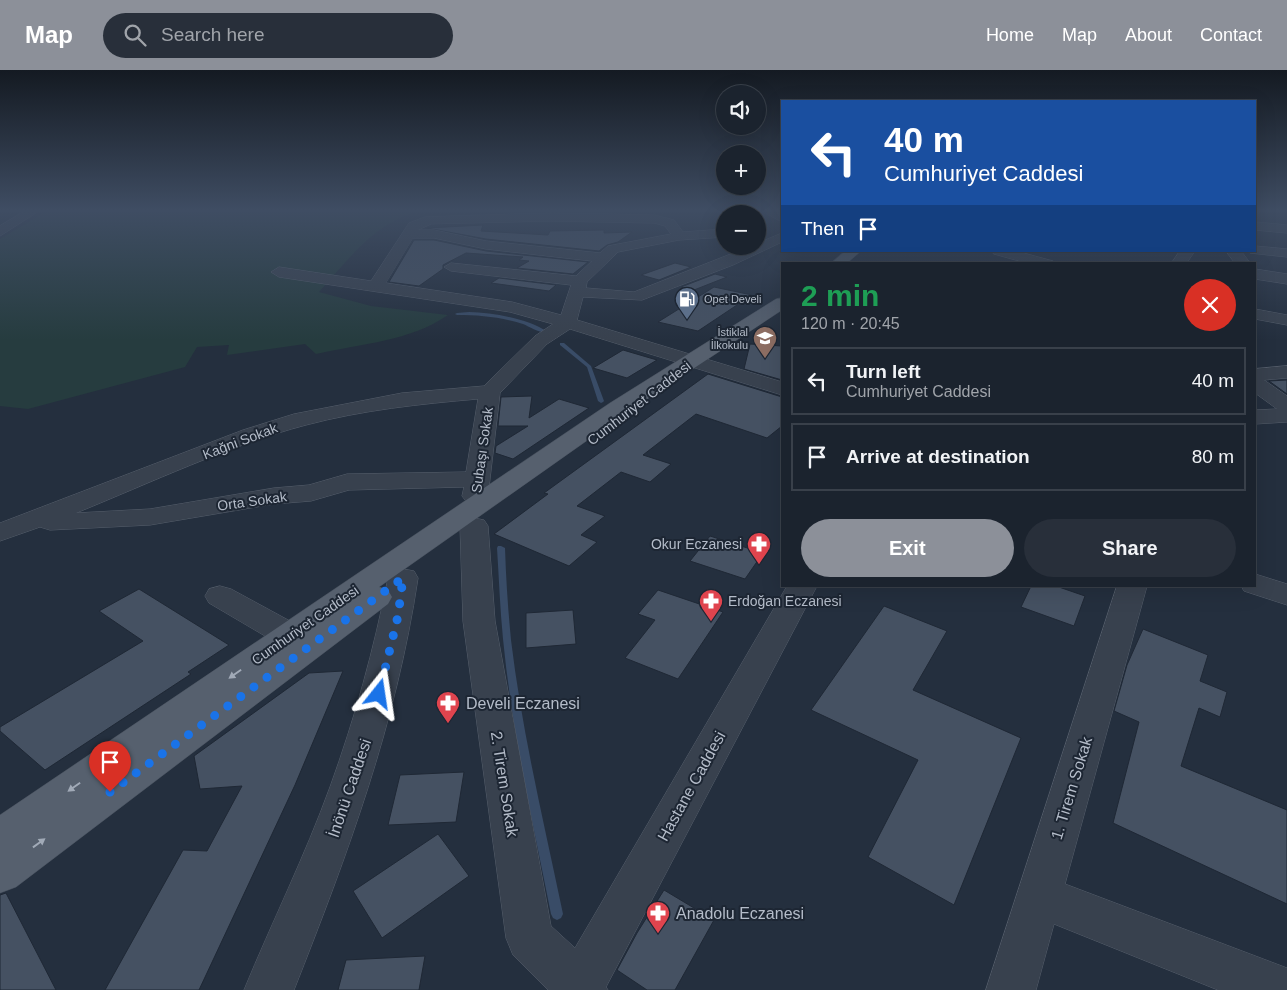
<!DOCTYPE html>
<html lang="en">
<head>
<meta charset="utf-8">
<style>
	body { margin:0; font-family:Helvetica,sans-serif; background:#282f3a; color:#f1f3f6; height:100vh; display:flex; flex-direction:column; font-size:19px; white-space:nowrap }
	* { box-sizing:border-box; margin:0 }
	p { font-size:16px; color:#a0a4aa }
	.icon { flex:none; width:28px; height:28px; fill:none; stroke:currentColor; stroke-width:2; stroke-linecap:round; stroke-linejoin:round }
	.map { position:relative; flex:1; overflow:hidden }
	.details { position:absolute; left:781px; top:192px; width:475px; height:325px; display:flex; flex-direction:column; background:#1b232e; border-radius:0px; box-shadow:0 5px 20px #0002,0 0 0 1px #39404a }
	.details>* { flex:none }
	.guide { position:absolute; left:781px; top:30px; width:475px; height:152px; border-radius:0px; box-shadow:0 5px 20px #0002,0 0 0 1px #39404a; background:#1a4fa0; color:#fff; overflow:hidden }
	.fabs { position:absolute; left:716px; top:15px; display:grid; gap:10px }
	.fabs a { display:grid; place-items:center; width:50px; height:50px; border-radius:50%; background:#1b232e; box-shadow:0 5px 20px #0002,0 0 0 1px #39404a; font-size:25px }
	.pin { position:absolute; display:grid; place-items:center; width:42px; height:42px; color:#fff; margin:-51px -21px; border-radius:50% 50% 50% 0; rotate:-45deg; box-shadow:0 0 5px #0007 }
	.pin .icon { rotate:45deg }
	.me { position:absolute; width:55px; margin:-28px; rotate:15deg; stroke-linejoin:round; filter:drop-shadow(0 0 4px #0008) }
	.turn { display:flex; align-items:center; gap:18px; height:105px; padding:0 20px; font-size:22px }
	.turn .icon { width:65px; height:65px; stroke-width:2.5 }
	.turn b { display:block; font-size:35px; line-height:42px }
	.then { display:flex; align-items:center; height:48px; padding:0 20px; background:#0003; gap:10px; font-size:19px }
	.round { display:grid; place-items:center; flex:none; width:52px; height:52px; border-radius:26px; background:#282f3a }
	.summary { display:flex; align-items:center; justify-content:space-between; height:85px; padding:0 20px }
	h1 { font-size:30px; font-weight:700; line-height:38px; color:#1e9e55 }
	.button { display:flex; gap:10px; margin-top:auto; padding:10px 20px }
	.button a { flex:1; height:58px; border-radius:30px; background:#8c9099; color:#fff; font-size:20px; font-weight:700; line-height:58px; text-align:center }
	.button a+a { background:#282f3a; color:#f1f3f6 }
	ul { padding:0; list-style:none }
	li { display:flex; align-items:center; gap:15px; height:68px; margin:0 10px 8px; padding:0 10px; border:2px solid #39404a; border-radius:0px }
	li div { flex:1 }
	li b { display:block; font-size:19px }
	li em { font-style:normal }
	header { display:flex; align-items:center; gap:30px; box-sizing:border-box; height:70px; padding:0 25px; background:#8c9099; color:#fff }
	header strong { font-size:24px }
	nav { display:flex; gap:28px; margin-inline-start:auto; font-size:18px }
	.search { width:350px; height:45px; background:#282f3a; display:flex; align-items:center; gap:12px; box-sizing:border-box; padding:0 18px; border-radius:28px; color:#a0a4aa; font-size:19px }
	.map>svg:first-child { display:block }
	.green { fill:#263c3f }
	.lines { fill:none; stroke-linecap:round; stroke-linejoin:round }
	.stream { fill:#394c67; fill-rule:evenodd }
	.building { fill:#455162; stroke:#1f2835 }
	.minor-casing { stroke:#565f6c; stroke-width:1 }
	.major-casing { stroke:#414a57; stroke-width:1 }
	.minor { fill:#38414e; fill-rule:evenodd }
	.major { fill:#56606e; fill-rule:evenodd }
	.oneway { fill:#a1aab7 }
	.route { stroke:#1a73e8; stroke-width:9; stroke-dasharray:0 16.2 }
	.labels { text-anchor:middle; stroke-width:4; stroke-linejoin:round; paint-order:stroke }
	.far-poi-label { font-size:11px; fill:#b4bcc9; stroke:#1d2633; text-anchor:start }
	.street-label { font-size:14px; fill:#b4bcc9; stroke:#1d2633 }
	.poi-label { font-size:14px; fill:#b4bcc9; stroke:#1d2633; text-anchor:end }
	.near-poi-label { font-size:16px; fill:#b4bcc9; stroke:#1d2633; text-anchor:start }
	.near-street-label { font-size:16px; fill:#b4bcc9; stroke:#1d2633 }
</style>
</head>
<body>
<header>
<strong>Map</strong>
<div class="search"><svg class="icon" aria-label="search" viewBox="0 0 24 24"><circle cx="10" cy="10" r="6"/><path d="M15 15l6 6"/></svg>Search here</div>
<nav><a>Home</a><a>Map</a><a>About</a><a>Contact</a></nav>
</header>
<div class="map">
<svg width="1287" height="920" viewBox="0 0 1287 920">
	<rect width="100%" height="100%" fill="#242f3e"/>
	<path class="green" d="M47 141H420C375 152 349 189 319 222L371 236 448 245C411 271 360 274 316 284L305 274 227 285 229 275 197 277 185 297 28 339 0 336V169Z"/>
	<g class="lines">
		<g class="stream">
			<path d="M469 242C494 243 527 248 548 262 541 264 530 257 523 254 501 247 480 245 457 245L455 244 457 243Z"/>
			<polygon points="560,273 564,273 591,296 604,331 603,332 601,333 598,331 587,297 560,275"/>
			<path d="M498 476H501L505 478C506 509 508 539 511 570 522 662 544 753 563 844L561 848 557 850 553 848 551 844C533 753 512 662 503 569 500 539 499 509 497 478Z"/>
		</g>
	</g>
	<g class="building">
		<polygon points="483,155 481,161 548,165 550,161 604,160 604,163 632,162 618,172 607,175 599,181 486,169 427,158"/>
		<polygon points="414,170 434,170 486,181 588,192 573,204 517,198 529,191 519,190 523,187 466,183 443,195 443,199 419,216 389,212"/>
		<polygon points="675,193 691,197 659,210 641,205"/>
		<polygon points="715,204 727,207 694,220 681,217"/>
		<polygon points="499,208 556,215 549,221 491,213"/>
		<polygon points="714,217 752,225 698,261 658,252"/>
		<polygon points="750,274 782,276 782,310 744,299"/>
		<polygon points="623,280 657,290 627,308 593,298"/>
		<polygon points="708,304 782,327 782,356 767,368 696,344 643,385 671,394 650,412 621,402 577,436 605,446 581,465 597,472 569,496 494,464 548,424 544,423"/>
		<polygon points="1287,310 1287,324 1269,311"/>
		<polygon points="532,326 529,348 559,329 589,338 513,389 495,383 496,376 528,356 498,356 501,327"/>
		<polygon points="710,466 763,483 745,509 690,491"/>
		<polygon points="1031,516 1056,516 1085,526 1074,556 1021,537"/>
		<polygon points="139,519 229,575 188,602 191,604 45,700 0,661 0,657 143,571 99,541"/>
		<polygon points="658,520 723,542 678,609 625,588 655,550 638,544"/>
		<polygon points="884,536 947,561 913,620 1021,668 954,835 868,787 918,690 811,640"/>
		<polygon points="573,540 576,574 526,578 526,543"/>
		<polygon points="1143,559 1208,585 1200,611 1227,622 1220,647 1199,638 1181,696 1287,740 1287,834 1113,753 1139,652 1114,641 1127,595"/>
		<polygon points="343,601 295,715 199,920 105,920 183,780 207,781 242,716 200,719 194,686 309,603"/>
		<polygon points="464,702 456,752 388,755 400,705"/>
		<polygon points="438,764 469,806 382,868 353,821"/>
		<polygon points="664,820 714,850 675,920 647,920 617,900 637,863"/>
		<polygon points="6,823 56,920 0,920 0,825"/>
		<polygon points="425,886 419,920 338,920 346,890"/>
	</g>
	<g class="lines">
		<g class="minor-casing">
			<g id="minor">
				<polygon points="25,141 39,141 0,166 0,156"/>
				<polygon points="770,141 782,141 782,152 767,144"/>
				<path d="M551 143 654 145 674 150 683 162 725 159V167L679 170 618 182 587 212 586 218 634 222 751 176H758V173L782 163V172L733 195 642 230 583 227 577 250 782 312V325L570 259 547 274 500 323 488 426 484 431 475 434 466 431 462 426 464 417 349 420 311 431 274 434 150 455 50 460 40 457 0 471V453L243 360 294 344 402 323 484 316 535 266 553 254 510 242 279 207 271 202 279 197 371 211 409 153 425 147ZM551 151 654 153 665 156 671 164 608 176 600 183 486 171 434 160H418L431 154ZM413 168H434L486 179 592 191 576 206 451 193 444 197 451 201 571 215 561 245 512 232 386 213ZM478 329 466 402 347 404 309 415 274 418 150 439 76 443C150 413 230 375 306 355 363 340 420 334 478 329Z"/>
				<polygon points="1255,152 1287,155 1287,163 1255,160"/>
				<polygon points="1255,176 1287,179 1287,187 1250,183 1249,181 1255,181"/>
				<polygon points="992,181 1016,181 1053,191 1055,194 1030,194 994,184"/>
				<polygon points="1180,181 1195,181 1186,194 1171,194"/>
				<polygon points="1226,181 1241,181 1251,194 1236,194"/>
				<polygon points="1255,199 1287,204 1287,214 1255,209"/>
				<polygon points="1255,239 1287,245 1287,255 1255,249"/>
				<polygon points="1287,296 1287,308 1264,310 1287,326 1287,352 1255,354 1255,340 1277,339 1255,323 1255,299"/>
				<polygon points="474,448 484,450 488,456 495,551 551,856 575,878 787,516 817,516 606,917 608,920 548,920 513,885 506,868 463,551 460,456 464,450"/>
				<path d="M403 499 414 501 418 508C396 655 348 783 294 920H244C272 852 305 786 330 717 355 648 374 579 388 508L392 501Z"/>
				<polygon points="1255,504 1287,514 1287,535 1244,521 1241,516 1255,516"/>
				<polygon points="220,516 231,519 301,557 305,565 301,573 289,576 277,573 209,533 205,526 209,519"/>
				<polygon points="1117,516 1147,516 1065,814 1287,898 1287,920 1218,920 1054,854 1036,920 986,920"/>
			</g>
		</g>
		<g class="major-casing">
			<g id="major">
				<polygon points="845,181 861,181 846,194 830,194"/>
				<polygon points="782,228 782,240 626,343 379,517 388,520 392,527 388,534 16,817 0,823 0,745 610,333 776,229"/>
			</g>
		</g>
		<use href="#minor" class="minor"/>
		<use href="#major" class="major"/>
	</g>
	<defs><path id="oneway-solid" d="M-6-.8H1V-3.2L6.5 0L1 3.2V.8H-6Z" transform="scale(1.25)"/></defs>
	<g class="oneway">
		<use href="#oneway-solid" transform="translate(235 604) rotate(145)"/>
		<use href="#oneway-solid" transform="translate(74 717) rotate(145)"/>
		<use href="#oneway-solid" transform="translate(39 773) rotate(-36)"/>
	</g>
	<linearGradient id="sky" x2="0" y2="1"><stop stop-color="#141a22"/><stop offset="0.52" stop-color="#3f4d63"/><stop offset="1" stop-color="#3f4d63" stop-opacity="0"/></linearGradient>
	<rect width="1287" height="270" fill="url(#sky)"/>
	<g class="lines">
		<polyline class="route" points="110,722 403,508 398,546 379,624"/>
	</g>
	<defs>
		<g id="fuel-pin" transform="scale(1.25)"><path d="M0 17L-7.5 6A9.5 9.5 0 1 1 7.5 6Z" fill="#5c6f8a" stroke="#1d2633"/><path d="M-5.5-6h7V0h2V4h1.3V-2.5L3-4.5l.8-.8L6-3V5H2.5V1h-1V6h-7ZM-4.2-4.7v3.2H.2V-4.7Z" fill="#fff"/></g>
		<g id="school-pin" transform="scale(1.25)"><path d="M0 17L-7.5 6A9.5 9.5 0 1 1 7.5 6Z" fill="#8d6e63" stroke="#1d2633"/><path d="M0-5L7-2L0 1L-7-2ZM-4 1L0 2.5L4 1V4Q0 6-4 4Z" fill="#fff"/></g>
		<g id="pharmacy-pin" transform="scale(1.25)"><path d="M0 17L-7.5 6A9.5 9.5 0 1 1 7.5 6Z" fill="#e0444e" stroke="#1d2633"/><path d="M-2-6h4v4h4v4h-4v4h-4v-4h-4v-4h4Z" fill="#fff"/></g>
	</defs>
	<g fill-rule="evenodd">
		<use href="#fuel-pin" x="687" y="229"/>
		<use href="#school-pin" x="765" y="268"/>
		<use href="#pharmacy-pin" x="759" y="474"/>
		<use href="#pharmacy-pin" x="711" y="531"/>
		<use href="#pharmacy-pin" x="448" y="633"/>
		<use href="#pharmacy-pin" x="658" y="843"/>
	</g>
	<g class="labels">
		<g class="far-poi-label">
			<text x="704" y="233">Opet Develi</text>
			<text x="748" y="266" text-anchor="end">İstiklal<tspan x="748" dy="13">İlkokulu</tspan></text>
		</g>
		<g class="street-label">
			<text transform="translate(639 333) rotate(-38)" y="5">Cumhuriyet Caddesi</text>
			<text transform="translate(240 371) rotate(-21)" y="5">Kağni Sokak</text>
			<text transform="translate(482 380) rotate(-82)" y="5">Subaşı Sokak</text>
			<text transform="translate(252 431) rotate(-8)" y="5">Orta Sokak</text>
			<text transform="translate(305 555) rotate(-35)" y="5">Cumhuriyet Caddesi</text>
		</g>
		<g class="poi-label">
			<text x="742" y="479">Okur Eczanesi</text>
			<text x="728" y="536" text-anchor="start">Erdoğan Eczanesi</text>
		</g>
		<g class="near-poi-label">
			<text x="466" y="639">Develi Eczanesi</text>
			<text x="676" y="849">Anadolu Eczanesi</text>
		</g>
		<g class="near-street-label">
			<text transform="translate(505 714) rotate(81)" y="6">2. Tirem Sokak</text>
			<text transform="translate(691 716) rotate(-61)" y="6">Hastane Caddesi</text>
			<text transform="translate(349 718) rotate(-71)" y="6">İnönü Caddesi</text>
			<text transform="translate(1071 718) rotate(-73)" y="6">1. Tirem Sokak</text>
		</g>
	</g>
</svg>
<div class="fabs">
<a><svg class="icon" aria-label="sound" viewBox="0 0 24 24"><path d="M4 9h4l5-4v14l-5-4H4zM17 9q2 3 0 6"/></svg></a>
<a>+</a>
<a>−</a>
</div>
<div class="pin" style="left:110px;top:722px;background:#d93025"><svg class="icon" aria-label="arrive" viewBox="0 0 24 24"><path d="M6 21V4h12l-3 4 3 4H6"/></svg></div>
<svg class="me" style="left:379px;top:624px" viewBox="-20 -20 40 40"><path d="M0-17L14 15 0 8-14 15z" fill="#1a73e8" stroke="#fff" stroke-width="4"/></svg>
<div class="guide">
<div class="turn"><svg class="icon" aria-label="left" viewBox="0 0 24 24"><path d="M17 20v-9H6M10 6l-5 5 5 5"/></svg><div><b>40 m</b>Cumhuriyet Caddesi</div></div>
<div class="then">Then<svg class="icon" aria-label="arrive" viewBox="0 0 24 24"><path d="M6 21V4h12l-3 4 3 4H6"/></svg></div>
</div>
<section class="details">
<div class="summary"><div><h1>2 min</h1><p>120 m · 20:45</p></div><a class="round" style="background:#d93025;color:#fff"><svg class="icon" aria-label="close" viewBox="0 0 24 24"><path d="M6 6l12 12M18 6L6 18"/></svg></a></div>
<ul>
<li><svg class="icon" aria-label="left" viewBox="0 0 24 24"><path d="M17 20v-9H6M10 6l-5 5 5 5"/></svg><div><b>Turn left</b><p>Cumhuriyet Caddesi</p></div><em>40 m</em></li>
<li><svg class="icon" aria-label="arrive" viewBox="0 0 24 24"><path d="M6 21V4h12l-3 4 3 4H6"/></svg><div><b>Arrive at destination</b></div><em>80 m</em></li>
</ul>
<div class="button"><a>Exit</a><a>Share</a></div>
</section>
</div>
</body>
</html>
